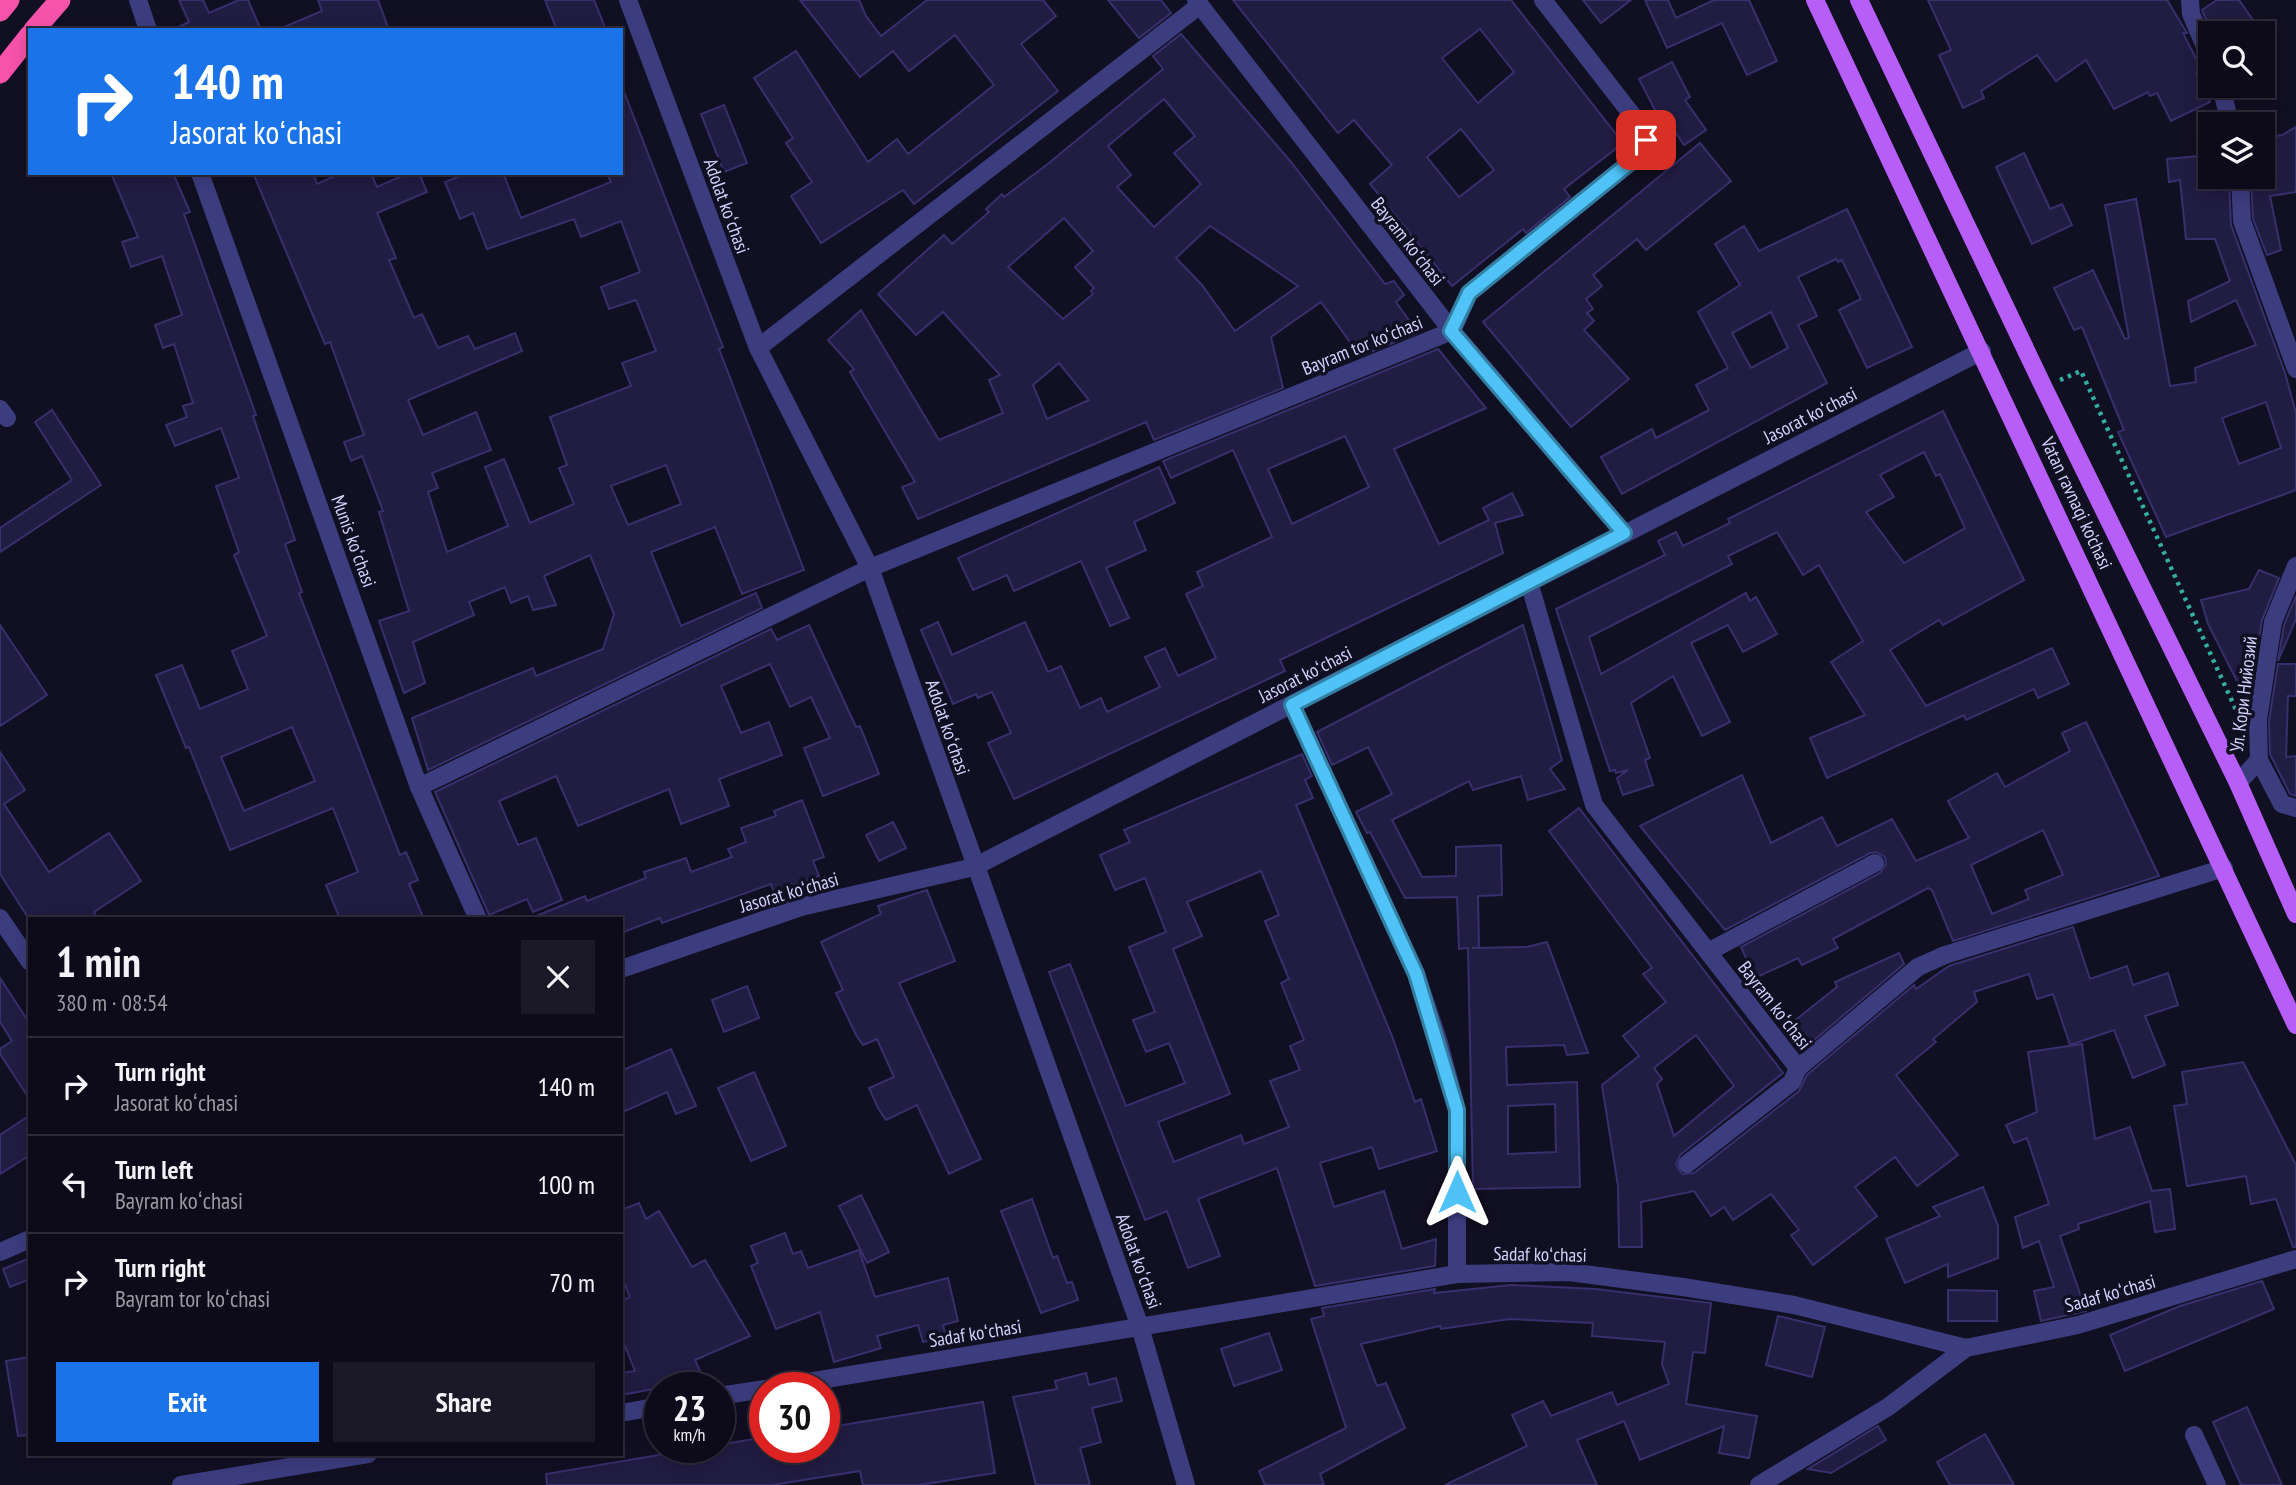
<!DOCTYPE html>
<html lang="en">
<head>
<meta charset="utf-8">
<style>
	body { margin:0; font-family:"PT Sans Narrow",sans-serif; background:#1b1927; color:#f1f3f6; height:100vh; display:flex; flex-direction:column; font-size:26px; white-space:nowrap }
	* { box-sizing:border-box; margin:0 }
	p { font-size:23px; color:#9a9ba2 }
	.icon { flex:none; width:38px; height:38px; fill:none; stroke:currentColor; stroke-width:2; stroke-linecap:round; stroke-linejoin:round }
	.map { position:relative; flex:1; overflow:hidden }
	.drawer { position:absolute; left:28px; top:917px; width:595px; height:539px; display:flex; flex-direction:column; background:#0d0b1a; border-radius:0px; box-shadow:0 4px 18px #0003,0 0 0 2px #2d2b39 }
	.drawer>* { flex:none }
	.top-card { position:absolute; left:28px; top:28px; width:595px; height:147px; border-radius:0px; box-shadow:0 4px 18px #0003,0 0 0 2px #2d2b39; background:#1a73e8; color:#fff; overflow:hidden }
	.controls { position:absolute; left:2198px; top:21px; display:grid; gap:14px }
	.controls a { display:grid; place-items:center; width:77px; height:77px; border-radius:0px; background:#0d0b1a; box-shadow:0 4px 18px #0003,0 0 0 2px #2d2b39; font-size:35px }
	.speed { position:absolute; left:644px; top:1372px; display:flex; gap:14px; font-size:35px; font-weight:700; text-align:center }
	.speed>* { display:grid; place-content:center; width:91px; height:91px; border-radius:50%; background:#0d0b1a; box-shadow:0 4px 18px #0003,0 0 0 2px #2d2b39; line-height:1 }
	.speed small { font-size:18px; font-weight:400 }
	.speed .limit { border:10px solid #d22; background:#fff; color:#111 }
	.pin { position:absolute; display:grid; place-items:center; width:60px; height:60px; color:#fff; margin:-30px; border-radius:14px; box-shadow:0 4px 10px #0006 }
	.me { position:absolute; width:77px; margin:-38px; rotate:0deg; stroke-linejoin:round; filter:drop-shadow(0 0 5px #0008) }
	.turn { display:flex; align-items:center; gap:24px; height:147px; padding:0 28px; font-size:32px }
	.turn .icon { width:91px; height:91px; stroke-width:2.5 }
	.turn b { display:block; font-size:49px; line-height:60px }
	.round { display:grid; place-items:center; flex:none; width:74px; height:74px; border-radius:0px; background:#1b1927 }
	.summary { display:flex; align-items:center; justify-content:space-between; height:119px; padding:0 28px }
	h1 { font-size:42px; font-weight:600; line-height:52px }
	.button { display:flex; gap:14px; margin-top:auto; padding:14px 28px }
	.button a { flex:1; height:80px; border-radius:0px; background:#1a73e8; color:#fff; font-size:28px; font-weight:600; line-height:80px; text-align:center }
	.button a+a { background:#1b1927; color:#f1f3f6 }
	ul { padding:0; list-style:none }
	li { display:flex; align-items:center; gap:21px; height:98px; padding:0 28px; border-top:2px solid #2d2b39 }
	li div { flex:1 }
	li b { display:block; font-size:26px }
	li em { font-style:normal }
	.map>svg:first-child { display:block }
	.building { fill:#211c42; stroke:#382f6d; stroke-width:2; fill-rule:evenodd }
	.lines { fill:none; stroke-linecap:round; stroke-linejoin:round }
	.path { stroke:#34aea1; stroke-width:4.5; stroke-dasharray:3.5 5; stroke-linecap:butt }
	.minor { stroke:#3c3d7f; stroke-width:18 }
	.major { stroke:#b65ef7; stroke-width:18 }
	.highway { stroke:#f753aa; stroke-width:21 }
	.route-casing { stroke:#337fa1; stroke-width:18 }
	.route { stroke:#4fc3f7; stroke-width:12 }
	.labels { text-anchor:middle; stroke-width:7; stroke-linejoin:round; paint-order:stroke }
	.street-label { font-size:19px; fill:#d4d2fd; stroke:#110f22 }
</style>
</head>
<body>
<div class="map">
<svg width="2296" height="1485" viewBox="0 0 2296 1485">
	<rect width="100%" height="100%" fill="#110f22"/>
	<g class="building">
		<polygon points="179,0 203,0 209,13 239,0 248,0 261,30 172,30 189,22"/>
		<polygon points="318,0 378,0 389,30 277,30 322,11"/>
		<polygon points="545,0 594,0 606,30 557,30"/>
		<polygon points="800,0 859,0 866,16 881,36 927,0 1043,0 1056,16 1021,44 1058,91 914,204 903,190 821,243 791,196 812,182 786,143 793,138 754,78 796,51 868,162 897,139 908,154 994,85 955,35 909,71 893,51 860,77"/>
		<polygon points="1108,0 1161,0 1171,13 1139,38"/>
		<path d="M1233 0H1511L1623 143 1564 189 1570 197 1526 233 1523 229 1452 286 1370 184 1392 165 1354 120 1338 133ZM1480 29 1514 72 1478 103 1442 58ZM1461 129 1494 170 1459 197 1427 157Z"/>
		<polygon points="1583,0 1631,0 1601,23"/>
		<polygon points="1645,0 1668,0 1676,18 1714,0 1749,0 1777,61 1747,75 1722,23 1667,48"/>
		<polygon points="1928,0 2167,0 2187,33 2183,33 2202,70 2196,73 2210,102 2171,121 2157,93 2150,96 2148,92 2114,109 2086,60 2056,81 2037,55 1981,91 1984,98 1963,108 1939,55 1951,50"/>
		<polygon points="2217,0 2239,0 2253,20 2234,33 2212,33 2202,10"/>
		<path d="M1181 34 1291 162 1385 284 1394 281 1404 295 1396 302 1418 333 1360 356 1321 302 1271 337 1283 388 1154 440 1146 422 918 519 902 487 915 482 850 372 854 369 828 340 861 310 939 440 1003 413 989 380 1000 375 943 312 916 335 878 294 944 235 952 244 989 212 986 209 1002 194 1004 197 1049 163 1163 69 1153 56ZM1164 99 1195 136 1174 153 1201 184 1154 227 1117 187 1131 175 1108 146ZM1064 218 1093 251 1075 267 1094 288 1091 291 1093 294 1063 319 1008 267ZM1210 226 1298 286 1235 331 1202 285 1176 258ZM1059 363 1089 400 1047 419 1033 385Z"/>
		<polygon points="1672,62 1690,97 1685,100 1706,130 1684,145 1662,112 1657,114 1639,79"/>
		<path d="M621 84 723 347 719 349 804 570 742 594 715 527 651 552 681 626 756 593 762 608 428 770 412 718 533 668 536 676 603 649 614 614 590 555 544 576 556 605 533 610 528 596 511 603 505 587 469 602 474 615 413 642 425 683 404 693 379 621 409 611 379 512 383 511 362 456 351 461 344 442 364 435 330 342 325 344 253 173H313L317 184 342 173H371L377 187 409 173H419L427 192 377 213 396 258 389 260 414 318 422 314 438 348 468 336 475 349 515 333 522 351 408 400 423 435 476 412 491 450 432 473 438 488 428 492 447 552 508 526 485 467 504 459 530 523 574 504 559 468 567 465 550 417 631 386 622 363 656 351 636 300 609 309 601 287 640 272 621 221 581 237 574 219 487 249 473 213 460 219 445 182 468 173H503L521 218 611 182 607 173H621ZM666 465 681 504 628 525 611 486Z"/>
		<polygon points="724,105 747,163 724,172 701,114"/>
		<polygon points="2296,127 2296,192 2270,196 2281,250 2267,255 2253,219 2251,177 2263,177 2263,138 2282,135"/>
		<polygon points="1700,143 1731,181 1646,250 1637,239 1593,275 1602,286 1586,299 1593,309 1587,313 1594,321 1584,330 1629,379 1571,427 1483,322"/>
		<polygon points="2024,153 2050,209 2062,204 2072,225 2032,244 1996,167"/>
		<path d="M2210 155V177H2229L2231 225 2285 373 2296 413V490L2166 537 2118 432 2124 430 2082 327 2074 330 2054 288 2093 270 2125 339 2129 338 2105 205 2136 199 2170 386 2196 382 2195 368 2256 345 2236 300 2191 322 2188 301 2230 281 2215 239H2186L2180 180 2169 182 2167 159ZM2266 402 2281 448 2239 464 2222 418Z"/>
		<path d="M111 173H173L190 212 184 214 256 415 253 416 295 540 285 544 302 592 299 593 400 855 406 852 418 880 409 884 424 919H340L326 885 358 872 333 808 230 850 189 747 186 748 156 675 182 665 200 709 248 689 232 651 267 636 234 555 239 552 216 486 239 478 221 428 175 446 166 425 187 417 183 406 193 403 174 344 163 348 155 325 182 315 162 256 131 267 122 242 138 237ZM292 727 315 781 244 811 221 757Z"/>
		<path d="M1847 209 1912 347 1867 368 1839 310 1861 299 1842 260 1838 262 1836 259 1798 277 1817 316 1798 325 1827 383 1622 494 1601 457 1652 429 1656 438 1709 410 1696 385 1728 368 1698 312 1740 285 1715 244 1744 226 1759 251ZM1771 312 1788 348 1751 368 1732 333Z"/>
		<path d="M1438 349 1486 408 1394 449 1439 544 1489 520 1483 508 1512 493 1523 515 1495 523 1503 553 1280 660 1285 671 1014 799 988 743 1011 733 992 692 978 698 976 694 953 704 921 630 938 622 952 655 1025 622 1048 672 1061 666 1080 708 1101 698 1107 712 1160 687 1145 657 1165 648 1178 676 1216 658 1186 594 1203 586 1197 572 1272 537 1233 450 1171 478 1163 461ZM1345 436 1369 487 1292 524 1268 469Z"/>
		<polygon points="52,410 101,485 0,552 0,528 72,480 35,422"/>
		<path d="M1943 411 2024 580 1943 625 1939 620 1890 650 1926 706 2052 648 2069 684 2038 698 2034 689 1966 720 1964 715 1827 778 1810 738 1865 715 1831 662 1863 641 1819 565 1803 575 1777 532 1728 556 1732 564 1589 637 1601 674 1746 593 1750 601 1756 597 1777 634 1743 652 1728 625 1691 643 1730 722 1702 736 1673 676 1631 703 1650 758 1645 760 1653 785 1623 795 1617 778 1628 770 1616 773 1615 770 1610 771 1556 609 1665 555 1658 541 1676 532 1683 546 1730 523 1728 519ZM1924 452 1936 476 1940 474 1965 528 1904 563 1866 512 1894 497 1880 475Z"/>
		<polygon points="1159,467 1175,503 1134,522 1146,550 1106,568 1129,618 1110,626 1081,561 1014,591 1007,575 973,590 958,558"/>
		<polygon points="2259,570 2279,578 2262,620 2249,701 2247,701 2208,624 2201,600 2249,589"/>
		<polygon points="2296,596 2296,619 2278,661 2284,625"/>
		<polygon points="0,625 47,695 0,726"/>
		<polygon points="809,625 856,727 860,726 879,774 823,796 804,748 830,738 811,697 790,707 770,664 721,686 741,733 769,722 782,755 719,779 729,806 681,824 669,789 578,826 556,776 499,801 518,845 536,838 562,900 533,912 527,899 489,915 435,792 771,629 777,640"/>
		<path d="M1523 625 1562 760 1550 769 1565 789 1528 800 1521 776 1473 790 1469 781 1392 820 1422 877 1456 876V847L1501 845 1502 895 1478 896 1479 948H1472L1527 947 1547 942 1588 1053 1567 1055 1564 1045 1506 1047 1507 1085 1577 1082 1580 1187 1473 1189 1468 948 1459 949 1457 897 1405 898 1370 832 1367 833 1356 812 1392 794 1368 747 1332 765 1317 732ZM1555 1104 1556 1152 1508 1154V1106Z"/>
		<polygon points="2278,664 2296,664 2296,696 2288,696 2286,757 2296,756 2296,796 2290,794 2270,754 2269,721"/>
		<path d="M2086 722 2159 876 1953 941 1932 890 1928 888 1833 939 1838 948 1802 965 1798 958 1755 978 1741 947 1880 873 1886 864 1885 857 1876 852 1870 853 1725 930 1640 826 1742 775 1771 843 1822 817 1837 846 1892 819 1916 861 1969 838 1948 801 1997 773 2005 787 2070 751 2062 733ZM2043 830 2063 875 2025 890 2029 899 1992 914 1971 865Z"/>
		<polygon points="0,752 25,790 4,804 49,872 109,833 141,881 94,912 98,919 29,919 0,874"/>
		<path d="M1302 754 1312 776 1305 780 1313 798 1296 805 1392 1036 1415 1102 1421 1099 1437 1151 1379 1169 1372 1147 1320 1163 1334 1207 1384 1191 1402 1249 1436 1239 1435 1266 1315 1286 1277 1168 1198 1199 1220 1256 1188 1268 1167 1211 1145 1220 1049 972 1070 964 1126 1106 1185 1083 1169 1043 1146 1052 1133 1020 1155 1012 1129 947 1166 932 1145 878 1115 890 1100 855 1130 842 1124 830ZM1261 871 1279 915 1265 921 1289 979 1281 983 1304 1040 1290 1046 1300 1070 1270 1081 1289 1127 1244 1144 1241 1135 1174 1162 1158 1122 1230 1094 1173 949 1202 936 1187 902Z"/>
		<polygon points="802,800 824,857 813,861 819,876 774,893 771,884 662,923 660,918 621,933 621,919 529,919 585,896 587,901 646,878 644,872 686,858 691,872 732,857 728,849 746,842 741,828 776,816 774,811"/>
		<path d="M1579 808 1783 1073 1680 1155 1676 1165 1682 1174 1694 1173 1799 1091 1807 1075 1914 985 1916 989 1949 966 2073 927 2090 979 2127 966 2133 985 2168 973 2178 1005 2145 1016 2165 1065 2133 1078 2114 1030 2070 1045 2053 994 2037 999 2029 974 1974 992 1977 1002 1933 1039 1936 1042 1896 1075 1958 1155 1917 1186 1895 1157 1855 1187 1877 1216 1813 1265 1791 1235 1799 1230 1771 1194 1733 1220 1724 1207 1711 1216 1694 1191 1641 1202 1642 1247H1619L1618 1186 1602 1085 1639 1056 1623 1036 1666 1002 1643 974 1652 968 1549 831ZM1696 1035 1734 1086 1674 1136 1657 1084 1662 1079 1654 1068Z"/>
		<polygon points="893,822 906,848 879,861 866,835"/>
		<polygon points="927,890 955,961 899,983 981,1159 949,1174 917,1105 886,1120 878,1108 869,1088 894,1077 877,1039 863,1045 856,1035 836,993 843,990 821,942 881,914 878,906"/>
		<polygon points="1899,953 1904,964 1800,1052 1783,1030 1837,987 1835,982"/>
		<polygon points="0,978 30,1024 30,1100 0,1054 0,1049 12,1041 0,1022"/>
		<polygon points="747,986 759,1018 724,1032 712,1000"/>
		<polygon points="2082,1044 2095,1139 2130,1127 2152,1191 2170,1189 2175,1229 2155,1232 2150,1201 2078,1224 2079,1229 2060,1236 2086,1311 2041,1321 2034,1291 2054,1287 2039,1241 2023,1248 2015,1217 2049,1204 2027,1138 2014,1143 2006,1125 2037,1112 2028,1052"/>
		<polygon points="671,1049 696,1106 676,1114 667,1092 621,1113 621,1071"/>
		<polygon points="2243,1062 2296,1165 2296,1247 2293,1247 2276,1199 2251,1204 2246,1176 2187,1186 2174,1106 2187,1104 2182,1072"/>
		<polygon points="754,1072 786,1146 751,1161 718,1088"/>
		<polygon points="30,1115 30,1155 0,1174 0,1135"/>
		<polygon points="1983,1187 1998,1226 1998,1258 1948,1277 1948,1264 1905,1283 1886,1239 1940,1216 1933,1207"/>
		<polygon points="861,1195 889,1252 867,1263 839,1206"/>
		<polygon points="1032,1199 1053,1258 1057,1256 1067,1283 1072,1282 1078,1300 1041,1313 1001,1211"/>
		<polygon points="639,1203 646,1219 659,1211 692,1267 705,1260 750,1336 695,1360 704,1380 621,1395 621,1373 635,1371 621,1336 621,1301 630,1297 621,1276 621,1210"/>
		<polygon points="785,1233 793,1254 801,1251 808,1268 859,1250 875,1297 948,1278 958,1321 943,1325 946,1336 923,1342 918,1325 877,1336 881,1348 834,1362 820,1312 776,1329 751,1266 758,1263 751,1246"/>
		<polygon points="30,1258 30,1279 10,1287 3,1269"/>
		<polygon points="2262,1281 2274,1309 2125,1371 2110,1335 2180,1306"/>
		<polygon points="1511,1285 1596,1289 1711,1303 1705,1353 1693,1352 1686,1404 1757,1416 1749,1458 1719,1453 1724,1426 1640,1460 1624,1421 1577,1440 1597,1485 1445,1485 1527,1446 1512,1415 1543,1401 1551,1416 1612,1392 1617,1405 1669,1384 1662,1364 1665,1342 1592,1336 1593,1323 1510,1319 1441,1329 1440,1326 1361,1344 1377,1386 1386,1383 1405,1428 1320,1474 1324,1485 1265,1485 1259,1471 1346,1428 1311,1319 1324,1316 1322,1308 1435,1289 1434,1293"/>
		<polygon points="1948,1290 1997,1291 1997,1321 1948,1321"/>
		<polygon points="1778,1316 1825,1327 1812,1377 1766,1365"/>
		<polygon points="1269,1333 1282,1370 1234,1386 1221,1349"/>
		<polygon points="30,1357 30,1435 18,1436 6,1361"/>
		<polygon points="1086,1373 1089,1385 1116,1378 1122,1401 1092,1408 1101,1442 1080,1448 1090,1485 1036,1485 1013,1397 1057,1389 1055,1381"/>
		<polygon points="983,1402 995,1473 919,1485 863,1485 860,1471 772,1485 547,1485 546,1474 765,1437 765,1447 824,1447 824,1428"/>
		<polygon points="2247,1407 2282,1485 2241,1485 2213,1422"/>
		<polygon points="1878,1426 1886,1440 1831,1473 1808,1469"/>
		<polygon points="1985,1434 2014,1485 1950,1485 1937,1462"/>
	</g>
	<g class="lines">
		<polyline class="path" points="2060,380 2081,371 2237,712"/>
		<g class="minor">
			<polyline points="138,0 148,30"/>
			<polyline points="628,0 758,348 870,568 1140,1327 1186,1485"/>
			<polyline points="1196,0 1452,331 1624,533"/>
			<polyline points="2190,0 2191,14 2210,58"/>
			<polyline points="2221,86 2230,124"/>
			<polyline points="200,173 419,787 478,919"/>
			<polyline points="2240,177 2242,221 2296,369"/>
			<polyline points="758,348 1200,5"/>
			<polyline points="0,409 7,418"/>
			<polyline points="1529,582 1594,805 1798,1068 1918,967 1945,955 2224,868"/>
			<polyline points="1292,705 1416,974 1439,1043 1457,1110 1457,1274"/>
			<polyline points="2259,760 2282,804 2296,808"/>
			<polyline points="2238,783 2259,760 2258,720 2273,622 2296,566"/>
			<polyline points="419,787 870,568 1452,331 1469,293 1643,152 1646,140 1643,129 1543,0"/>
			<polyline points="0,918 30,962"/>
			<polyline points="1708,952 1875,863"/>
			<polyline points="621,969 801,907 974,867 1982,351"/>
			<polyline points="1687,1164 1792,1082 1798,1068"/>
			<polyline points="0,1252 30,1239"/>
			<polyline points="772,1388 1457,1274 1569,1272 1683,1287 1794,1305 1966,1348 2078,1325 2296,1259"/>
			<polyline points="719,1396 765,1389"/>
			<polyline points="621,1413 660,1406"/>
			<polyline points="2194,1435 2217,1485"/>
			<polyline points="181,1485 368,1454"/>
			<polyline points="1759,1485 1888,1407 1966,1348"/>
		</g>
		<g class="major">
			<polyline points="1815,0 2296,1025"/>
			<polyline points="1859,0 2044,388 2238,783 2296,914"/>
		</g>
		<g class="highway">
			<polyline points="0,11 9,0"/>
			<polyline points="34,30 60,0"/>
			<polyline points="0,73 30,35"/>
		</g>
	</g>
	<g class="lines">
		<g class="route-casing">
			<polyline id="route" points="1457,1192 1457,1110 1416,974 1292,705 1624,533 1451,331 1469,293 1643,152 1646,140"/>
		</g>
		<use href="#route" class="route"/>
	</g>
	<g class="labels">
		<g class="street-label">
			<text transform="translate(727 206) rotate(70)" y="7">Adolat koʻchasi</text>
			<text transform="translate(1408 241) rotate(52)" y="7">Bayram koʻchasi</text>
			<text transform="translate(1362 345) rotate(-22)" y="7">Bayram tor koʻchasi</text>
			<text transform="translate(1810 415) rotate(-27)" y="7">Jasorat koʻchasi</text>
			<text transform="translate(2077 503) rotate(65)" y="7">Vatan ravnaqi ko'chasi</text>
			<text transform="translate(354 541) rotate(70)" y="7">Munis koʻchasi</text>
			<text transform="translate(1305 674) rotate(-27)" y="7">Jasorat koʻchasi</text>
			<text transform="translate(2243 694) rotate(-83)" y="7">Ул. Кори Нийозий</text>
			<text transform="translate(948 727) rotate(71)" y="7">Adolat koʻchasi</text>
			<text transform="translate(789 892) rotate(-16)" y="7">Jasorat koʻchasi</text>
			<text transform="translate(1775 1005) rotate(52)" y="7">Bayram koʻchasi</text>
			<text transform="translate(1540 1254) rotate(1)" y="7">Sadaf koʻchasi</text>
			<text transform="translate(1139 1261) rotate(70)" y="7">Adolat koʻchasi</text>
			<text transform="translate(2110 1293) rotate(-16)" y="7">Sadaf koʻchasi</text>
			<text transform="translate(975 1333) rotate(-9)" y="7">Sadaf koʻchasi</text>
		</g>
	</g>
</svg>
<div class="controls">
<a><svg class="icon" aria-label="search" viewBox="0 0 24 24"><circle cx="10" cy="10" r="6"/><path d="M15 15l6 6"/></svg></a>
<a><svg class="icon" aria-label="layers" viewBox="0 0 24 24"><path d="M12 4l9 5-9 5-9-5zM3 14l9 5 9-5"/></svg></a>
</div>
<div class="speed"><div>23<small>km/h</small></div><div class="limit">30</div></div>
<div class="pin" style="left:1646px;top:140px;background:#d93025"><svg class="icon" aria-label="arrive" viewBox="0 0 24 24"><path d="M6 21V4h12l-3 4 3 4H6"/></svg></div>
<svg class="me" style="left:1457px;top:1192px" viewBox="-20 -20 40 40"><path d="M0-17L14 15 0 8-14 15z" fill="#4fc3f7" stroke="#fff" stroke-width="4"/></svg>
<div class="top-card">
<div class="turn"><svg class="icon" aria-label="right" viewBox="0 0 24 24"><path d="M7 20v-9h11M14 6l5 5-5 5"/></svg><div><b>140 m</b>Jasorat koʻchasi</div></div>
</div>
<section class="drawer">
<div class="summary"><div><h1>1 min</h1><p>380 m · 08:54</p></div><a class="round"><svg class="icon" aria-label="close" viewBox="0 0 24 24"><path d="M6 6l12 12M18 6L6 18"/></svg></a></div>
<ul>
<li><svg class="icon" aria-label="right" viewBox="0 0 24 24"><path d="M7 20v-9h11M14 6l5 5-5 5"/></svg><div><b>Turn right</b><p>Jasorat koʻchasi</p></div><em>140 m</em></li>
<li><svg class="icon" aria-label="left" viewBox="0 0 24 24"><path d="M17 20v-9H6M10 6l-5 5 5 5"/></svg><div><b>Turn left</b><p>Bayram koʻchasi</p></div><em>100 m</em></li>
<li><svg class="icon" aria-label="right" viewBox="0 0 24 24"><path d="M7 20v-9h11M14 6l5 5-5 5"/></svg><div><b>Turn right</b><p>Bayram tor koʻchasi</p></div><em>70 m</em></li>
</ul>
<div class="button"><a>Exit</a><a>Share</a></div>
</section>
</div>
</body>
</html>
